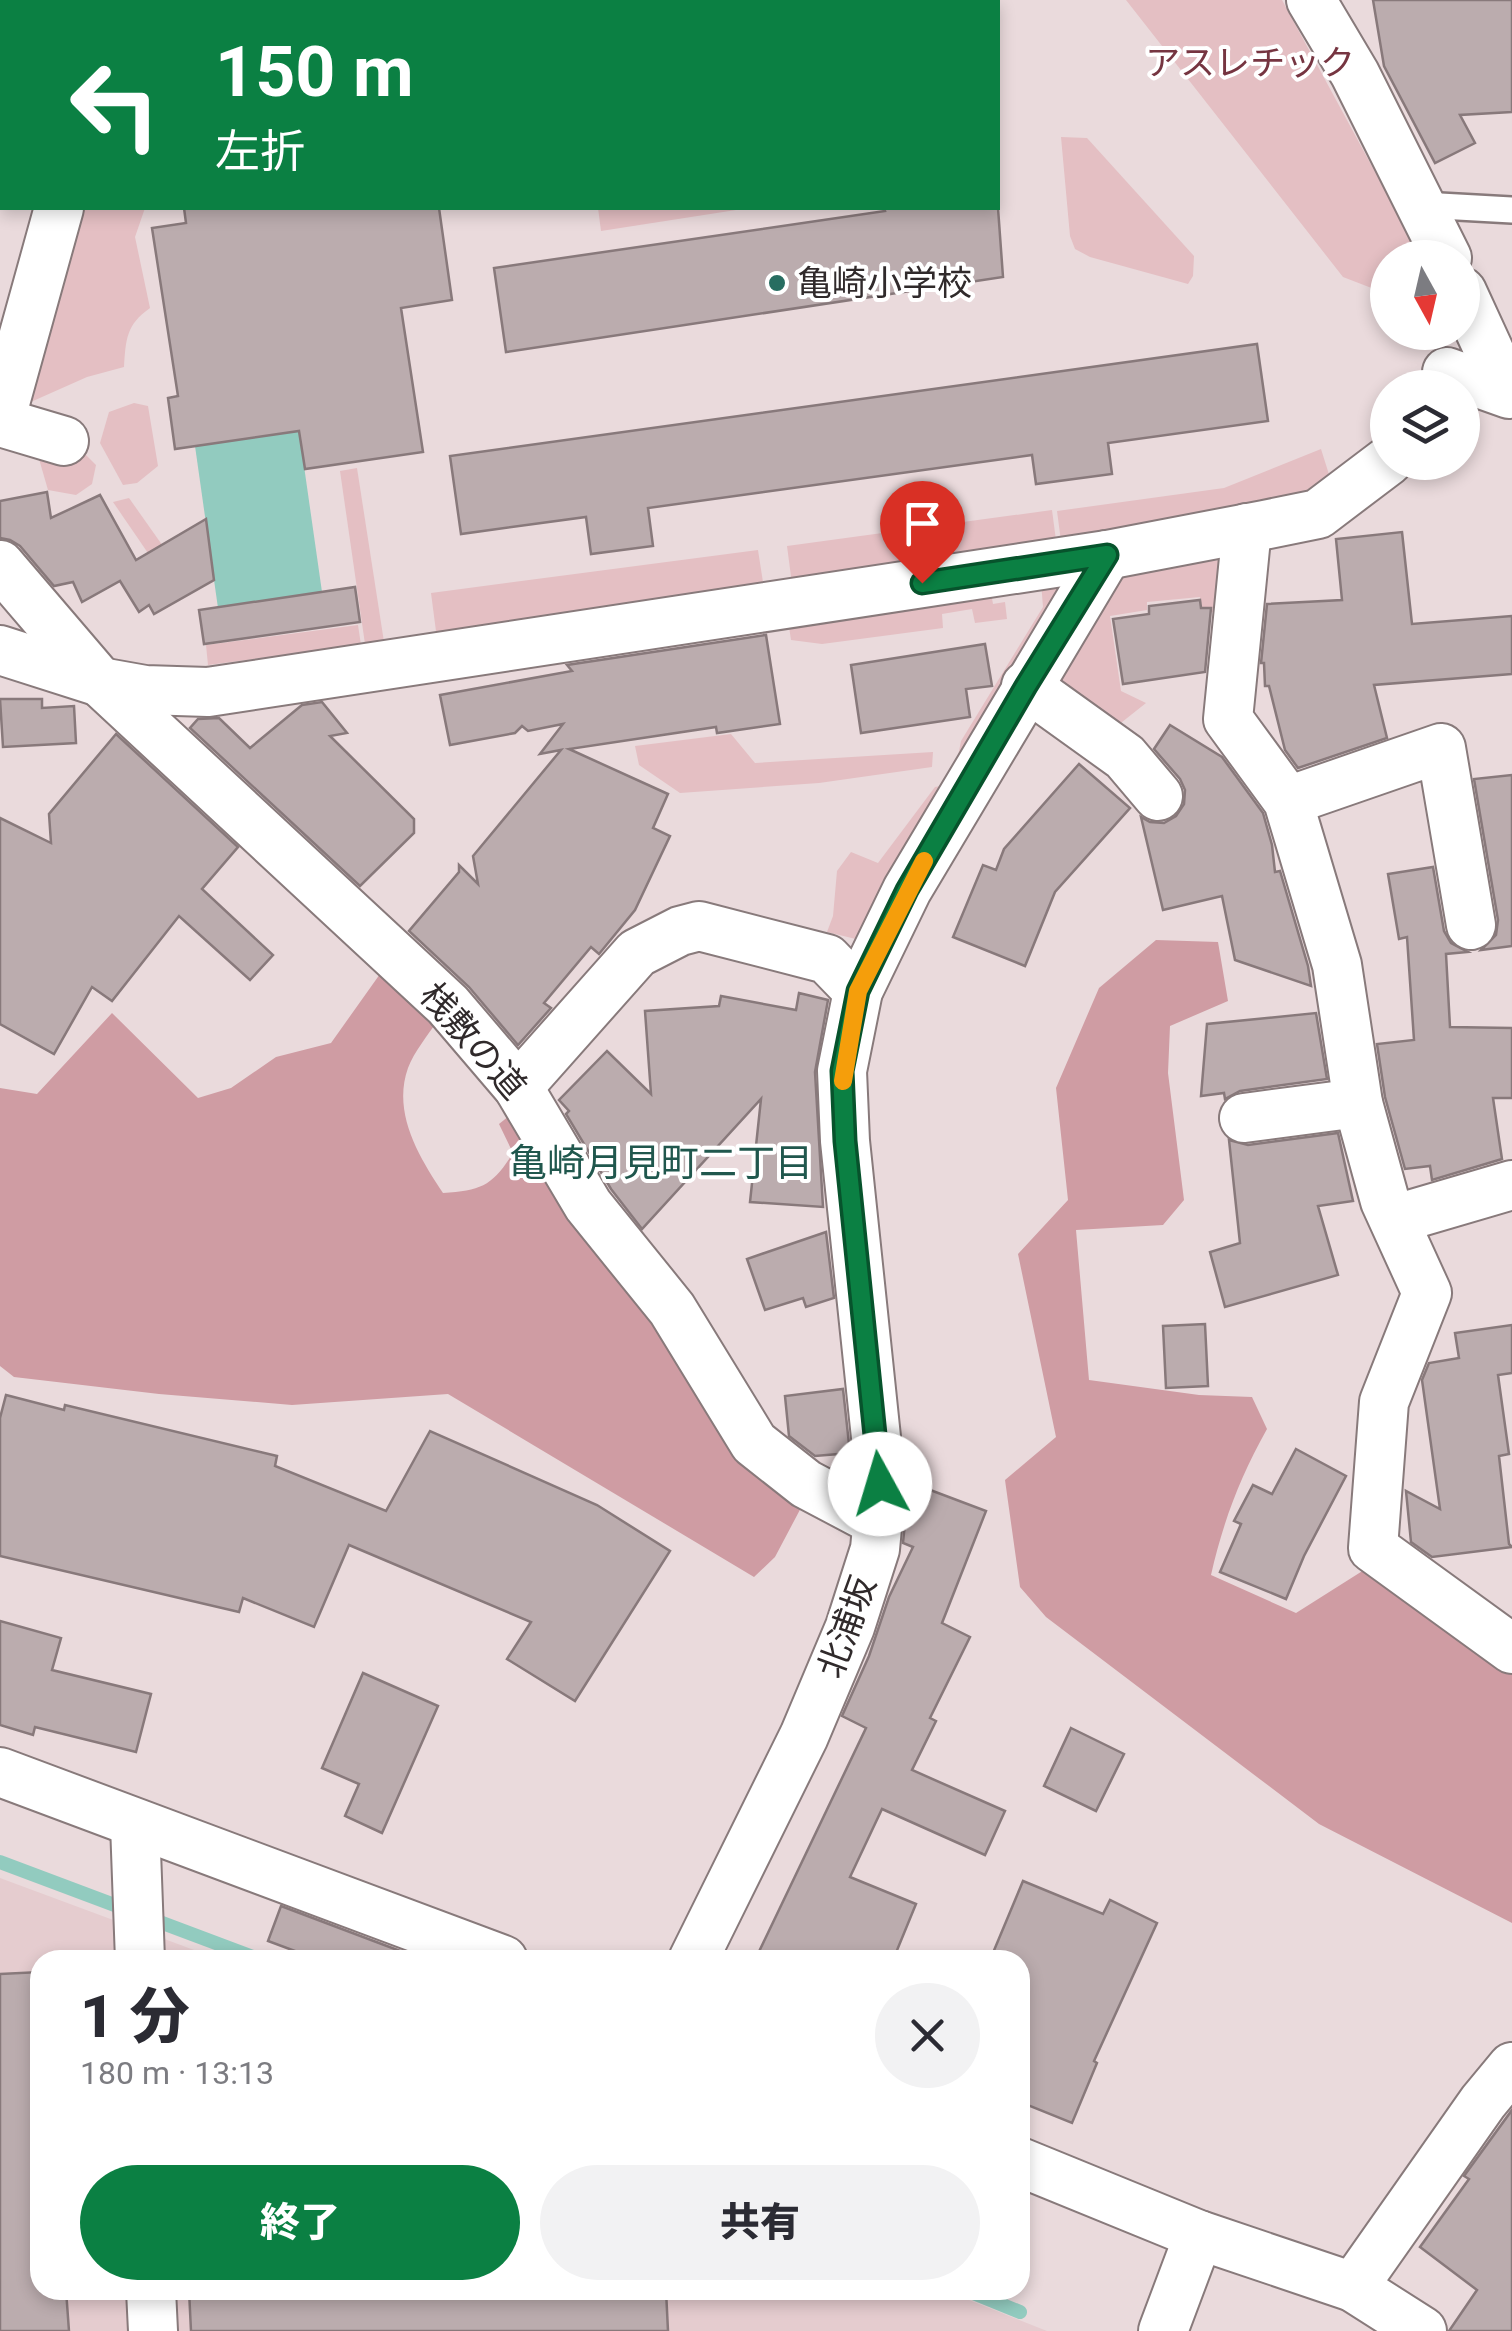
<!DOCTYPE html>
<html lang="ja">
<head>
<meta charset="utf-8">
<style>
	body { margin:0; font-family:Roboto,"Noto Sans JP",sans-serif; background:#f2f2f3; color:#2b2b33; height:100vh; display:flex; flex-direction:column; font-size:38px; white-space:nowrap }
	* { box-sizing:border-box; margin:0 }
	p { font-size:32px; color:#7c7c81 }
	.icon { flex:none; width:55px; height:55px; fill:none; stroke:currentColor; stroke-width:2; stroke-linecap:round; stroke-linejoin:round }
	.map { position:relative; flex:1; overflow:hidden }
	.side { position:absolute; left:30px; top:1950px; width:1000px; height:350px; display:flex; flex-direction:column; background:#fff; border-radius:30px; box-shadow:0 5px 15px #0003 }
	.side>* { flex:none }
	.top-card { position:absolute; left:0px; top:0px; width:1000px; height:210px; box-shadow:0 5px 15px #0003; background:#0b8043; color:#fff; overflow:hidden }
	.needle { width:65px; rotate:172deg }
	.buttons { position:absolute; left:1370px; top:240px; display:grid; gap:20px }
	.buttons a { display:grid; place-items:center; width:110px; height:110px; border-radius:50%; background:#fff; box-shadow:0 5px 15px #0003; font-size:50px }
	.pin { position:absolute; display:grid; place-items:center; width:85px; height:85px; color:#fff; margin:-102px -42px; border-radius:50% 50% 50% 0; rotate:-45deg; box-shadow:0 0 10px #0007 }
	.pin .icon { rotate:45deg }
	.me { position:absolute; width:110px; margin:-55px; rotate:354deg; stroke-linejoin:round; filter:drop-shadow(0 0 8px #0008) }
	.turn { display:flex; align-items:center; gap:35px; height:210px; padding:0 50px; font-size:45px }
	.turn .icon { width:130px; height:130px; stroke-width:2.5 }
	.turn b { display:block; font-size:70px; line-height:85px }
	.round { display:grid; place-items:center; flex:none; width:105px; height:105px; border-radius:52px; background:#f2f2f3 }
	.overview { display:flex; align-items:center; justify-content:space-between; height:170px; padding:0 50px }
	h1 { font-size:60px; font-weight:800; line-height:75px }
	.primary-button { display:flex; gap:20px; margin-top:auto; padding:20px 50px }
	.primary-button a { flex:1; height:115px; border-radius:60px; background:#0b8043; color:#fff; font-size:40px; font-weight:800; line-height:115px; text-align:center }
	.primary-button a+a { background:#f2f2f3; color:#2b2b33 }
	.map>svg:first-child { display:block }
	.built { fill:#e5cccf }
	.green { fill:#e4bfc3 }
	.forest { fill:#cf9ca3 }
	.water { fill:#92cbbf }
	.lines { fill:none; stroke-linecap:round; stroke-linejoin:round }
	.stream { stroke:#92cbbf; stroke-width:14 }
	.building { fill:#bbacae; stroke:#88797b; stroke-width:2.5 }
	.lane-casing { stroke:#887a7b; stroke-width:30 }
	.street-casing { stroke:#887a7b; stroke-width:52 }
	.lane { stroke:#fff; stroke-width:25 }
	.street { stroke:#fff; stroke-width:48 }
	.route-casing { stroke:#07532c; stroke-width:25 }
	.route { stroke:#0b8043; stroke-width:18 }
	.slow { stroke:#f59e0b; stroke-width:18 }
	.poi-dot { fill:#276d61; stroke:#fff; stroke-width:4 }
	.labels { text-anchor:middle; stroke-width:8; stroke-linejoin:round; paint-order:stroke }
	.park-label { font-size:35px; fill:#763541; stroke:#fff }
	.poi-label { font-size:35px; fill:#302a2b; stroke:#fff; text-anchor:start }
	.street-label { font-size:35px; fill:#302a2b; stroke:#fff }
	.neighbourhood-label { font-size:38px; fill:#20574d; stroke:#fff }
</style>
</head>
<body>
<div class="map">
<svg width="1512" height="2331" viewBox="0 0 1512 2331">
	<rect width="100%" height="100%" fill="#eadadc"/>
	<polygon class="built" points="0,1878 221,1960 40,1960 40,2290 944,2290 1047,2331 0,2331"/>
	<g class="green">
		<polygon points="1126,0 1282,0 1421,257 1388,258 1387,294 1343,277"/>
		<polygon points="1061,137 1087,138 1194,256 1193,276 1188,284 1090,257 1075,249 1070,236"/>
		<path d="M74 208H145L135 237 150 308C126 325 126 339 124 367L87 377 15 409Z"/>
		<polygon points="598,208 735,208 736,210 601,231"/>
		<polygon points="134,403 148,406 158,466 137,483 123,485 100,443 109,412"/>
		<polygon points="1321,449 1332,484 1229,526 1062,549 1057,511 1224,488"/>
		<polygon points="37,452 84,453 96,465 92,484 76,495 48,490"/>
		<polygon points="357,468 384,642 365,644 340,471"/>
		<polygon points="129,498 165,549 150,556 113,502"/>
		<polygon points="1052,510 1057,548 792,584 787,546"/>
		<polygon points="758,550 765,595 437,639 431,593"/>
		<polygon points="1219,560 1234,572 1229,609 1203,614 1200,597 1147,602 1147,610 1110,616 1121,691 1146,703 1112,730 1044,687 1119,573"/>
		<polygon points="1076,580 974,754 958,756 961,741 1043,607 1041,582"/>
		<polygon points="991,593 993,604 1005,602 1007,619 975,623 972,609 942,614 943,628 822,644 791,640 788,620"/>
		<polygon points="358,625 361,645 208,665 206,645"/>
		<polygon points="731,734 755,763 933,752 932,767 819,783 680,793 639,765 635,746"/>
		<polygon points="957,783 864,941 827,932 833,916 837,871 851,852 878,863 935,787"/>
	</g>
	<g class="forest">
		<path d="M1156 940 1218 942 1228 1001 1170 1026 1168 1073 1184 1200 1163 1225 1076 1230 1089 1380 1199 1395 1252 1397 1267 1429C1240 1477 1223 1522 1211 1575L1296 1613 1364 1570 1512 1670V1923L1319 1824 1046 1617 1020 1587 1005 1480 1056 1437 1018 1254 1068 1200 1056 1088 1099 988Z"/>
		<path d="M380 974 438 1020C428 1035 414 1052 408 1068 392 1113 419 1157 443 1193 482 1190 492 1186 513 1153L499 1124 509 1116 666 1337 710 1420 803 1504 775 1557 754 1577 448 1394 292 1405 159 1394 14 1377 0 1366V1088L37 1094 112 1013 198 1098 231 1088 276 1057 331 1043Z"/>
	</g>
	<polygon class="water" points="299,431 322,592 218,608 195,446"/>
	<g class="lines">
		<g class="stream">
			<polyline points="0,1862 261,1960"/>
			<polyline points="966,2290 1020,2312"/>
		</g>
	</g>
	<g class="building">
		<polygon points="1373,0 1512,0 1512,112 1460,115 1475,143 1435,163 1384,66"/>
		<polygon points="184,208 439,208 452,300 401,308 423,452 305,469 299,431 175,449 168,398 178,396 152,228 186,223"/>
		<polygon points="884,208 998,208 1003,277 506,352 494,268 885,211"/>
		<polygon points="1257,344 1268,421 1108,443 1112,474 1036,484 1032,455 648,508 653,546 591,554 586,517 461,534 450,456"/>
		<polygon points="47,492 51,518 100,495 136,560 206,519 214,580 154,614 149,605 139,612 120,581 82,602 73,582 54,586 20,546 10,540 0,538 0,501"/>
		<polygon points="1402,532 1412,624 1512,616 1512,674 1374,685 1387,738 1298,768 1285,750 1269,686 1265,686 1264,663 1261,663 1267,604 1342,600 1336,539"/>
		<polygon points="355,587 360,622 204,644 199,610"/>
		<polygon points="1200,600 1201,608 1211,608 1205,672 1123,684 1113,619 1149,614 1149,606"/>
		<polygon points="766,635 780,724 717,733 716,727 569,749 668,794 653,828 670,836 635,910 599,954 591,947 544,1003 551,1008 518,1045 469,987 409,931 459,872 459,865 478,884 473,856 561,750 540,754 563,724 528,731 522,726 515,733 450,745 440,695 572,671 567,665"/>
		<polygon points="985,644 992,686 966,689 970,717 861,733 851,665"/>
		<polygon points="0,699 42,699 42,708 74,706 76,743 3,747"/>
		<polygon points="322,702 347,733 330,736 414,819 414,833 360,886 190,728 198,719 219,718 250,748 302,705"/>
		<polygon points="1170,725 1222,757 1263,813 1272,845 1275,872 1280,871 1308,966 1311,986 1235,960 1222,896 1163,910 1141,817 1150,822 1164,823 1176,816 1184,804 1185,790 1180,779 1154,749"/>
		<polygon points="116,734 238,847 202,889 273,955 250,980 179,916 112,1001 92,987 54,1054 0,1024 0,818 51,843 49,814"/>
		<polygon points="1079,764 1130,808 1055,892 1025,966 953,937 983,865 996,870 1004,849"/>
		<polygon points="1512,775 1512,946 1481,950 1496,935 1498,920 1474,779"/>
		<polygon points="1433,867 1444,931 1451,943 1468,952 1446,954 1450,1027 1512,1028 1512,1098 1493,1098 1502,1159 1432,1180 1430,1166 1405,1169 1385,1097 1377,1044 1414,1040 1407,937 1399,939 1388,874"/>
		<polygon points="799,993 828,1000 815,1072 823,1207 750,1202 761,1099 642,1229 611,1189 566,1114 569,1111 559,1100 607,1051 651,1094 645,1011 719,1006 721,996 796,1010"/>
		<polygon points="1316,1013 1327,1079 1240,1091 1225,1099 1224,1093 1201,1096 1207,1024"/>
		<polygon points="1338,1133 1353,1201 1318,1206 1338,1275 1225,1307 1210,1252 1240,1243 1229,1140 1248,1145"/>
		<polygon points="826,1232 834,1298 806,1307 803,1298 765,1310 747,1259"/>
		<polygon points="1205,1324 1208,1386 1166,1388 1163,1326"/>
		<polygon points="1512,1325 1512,1373 1498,1375 1509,1454 1499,1456 1509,1544 1512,1547 1432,1557 1411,1542 1406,1491 1440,1509 1422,1380 1429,1363 1459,1358 1455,1333"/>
		<polygon points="843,1389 850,1453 815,1456 789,1436 785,1396"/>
		<polygon points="6,1395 64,1410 65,1405 277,1456 275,1466 386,1511 430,1431 597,1505 670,1551 575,1701 507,1659 531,1622 349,1545 314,1627 243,1598 239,1612 0,1556 0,1418"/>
		<polygon points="1296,1449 1346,1476 1304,1556 1286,1599 1220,1572 1241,1524 1234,1521 1253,1485 1272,1494"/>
		<polygon points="909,1482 986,1511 942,1623 970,1637 930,1718 936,1721 912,1770 1005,1811 985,1855 882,1809 850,1877 916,1904 893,1960 755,1960 866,1728 842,1716 869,1656 889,1597 913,1547 903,1543"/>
		<polygon points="0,1621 61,1638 52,1670 151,1694 136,1752 35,1727 33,1735 0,1725"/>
		<polygon points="363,1673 438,1706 382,1833 345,1816 359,1784 322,1768"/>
		<polygon points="1071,1728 1124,1754 1096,1811 1044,1786"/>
		<polygon points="1023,1881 1103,1914 1110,1900 1157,1923 1094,2061 1097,2063 1072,2123 1020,2102 1020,1960 990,1960"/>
		<polygon points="281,1906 424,1960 319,1960 268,1941"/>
		<polygon points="40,1972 40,2290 66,2290 69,2331 0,2331 0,1974"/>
		<polygon points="1512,2110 1512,2331 1449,2331 1477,2290 1420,2247 1469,2179 1464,2176"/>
		<polygon points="189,2290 666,2290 668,2331 191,2331"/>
	</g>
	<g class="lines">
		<g class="lane-casing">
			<polyline id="lane" points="1422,205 1512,210"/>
		</g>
		<g class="street-casing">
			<g id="street">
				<polyline points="1311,0 1355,74 1447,258"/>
				<polyline points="124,2 125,0"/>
				<polyline points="1447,372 1509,394 1462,292"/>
				<polyline points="0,421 59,208"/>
				<polyline points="0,422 64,441"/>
				<polyline points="1247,528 1228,719 1288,801 1337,965 1358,1103 1385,1201 1427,1293 1384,1402 1373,1548 1512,1649"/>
				<polyline points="0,565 100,682 448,1005 518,1087 588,1205 672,1309 754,1443 806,1484 876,1521"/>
				<polyline points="0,650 100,682 145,690 208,692 1107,555 1264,525 1318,514 1388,461"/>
				<polyline points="1026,686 1125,757 1158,796"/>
				<polyline points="1288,801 1441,748 1471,925"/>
				<polyline points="518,1087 637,953 680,931 699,926 827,959 858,991"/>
				<polyline points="1244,1118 1358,1103"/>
				<polyline points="1396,1219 1512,1185"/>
				<polyline points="0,1772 503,1960"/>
				<polyline points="135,1824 140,1960"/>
				<polyline points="693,1960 804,1736 850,1627 875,1549 881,1485 845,1141 842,1071 858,991 907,890 1107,555"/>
				<polyline points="1020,2162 1199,2235 1353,2287 1422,2331"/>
				<polyline points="1353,2287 1483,2102 1512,2067"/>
				<polyline points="151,2290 153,2331"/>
				<polyline points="1163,2331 1199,2235"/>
			</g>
		</g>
		<use href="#lane" class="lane"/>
		<use href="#street" class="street"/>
	</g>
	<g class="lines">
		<g class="route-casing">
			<polyline id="route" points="880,1484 845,1141 842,1071 858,991 907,890 1026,686 1107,555 922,583"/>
		</g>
		<use href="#route" class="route"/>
		<polyline class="slow" points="843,1081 858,991 924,861"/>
	</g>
	<circle class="poi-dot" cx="777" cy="283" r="10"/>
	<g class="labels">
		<g class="park-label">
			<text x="1250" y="75">アスレチック</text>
		</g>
		<g class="poi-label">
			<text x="797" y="295">亀崎小学校</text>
		</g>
		<g class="street-label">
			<text transform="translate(473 1041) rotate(49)" y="12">桟敷の道</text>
			<text transform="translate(847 1627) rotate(-70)" y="12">北浦坂</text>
		</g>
		<g class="neighbourhood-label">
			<text x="661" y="1176">亀崎月見町二丁目</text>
		</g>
	</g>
</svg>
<div class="buttons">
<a><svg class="needle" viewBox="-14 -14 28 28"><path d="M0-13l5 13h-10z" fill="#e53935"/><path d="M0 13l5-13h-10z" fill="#7c7c81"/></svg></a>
<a><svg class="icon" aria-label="layers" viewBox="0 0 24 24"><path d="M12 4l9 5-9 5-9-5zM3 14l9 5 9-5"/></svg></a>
</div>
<div class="pin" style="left:922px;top:583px;background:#d93025"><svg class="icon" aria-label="arrive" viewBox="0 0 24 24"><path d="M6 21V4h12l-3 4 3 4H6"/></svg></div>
<svg class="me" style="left:880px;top:1484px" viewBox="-20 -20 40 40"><circle r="19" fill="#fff"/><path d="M0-13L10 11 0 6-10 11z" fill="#0b8043"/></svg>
<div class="top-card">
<div class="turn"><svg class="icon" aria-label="left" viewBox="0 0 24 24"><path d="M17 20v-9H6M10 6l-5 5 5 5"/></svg><div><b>150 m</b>左折</div></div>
</div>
<section class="side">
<div class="overview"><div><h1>1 分</h1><p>180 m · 13:13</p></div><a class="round"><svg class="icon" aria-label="close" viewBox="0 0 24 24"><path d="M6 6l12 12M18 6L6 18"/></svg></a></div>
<div class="primary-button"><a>終了</a><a>共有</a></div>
</section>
</div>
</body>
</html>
